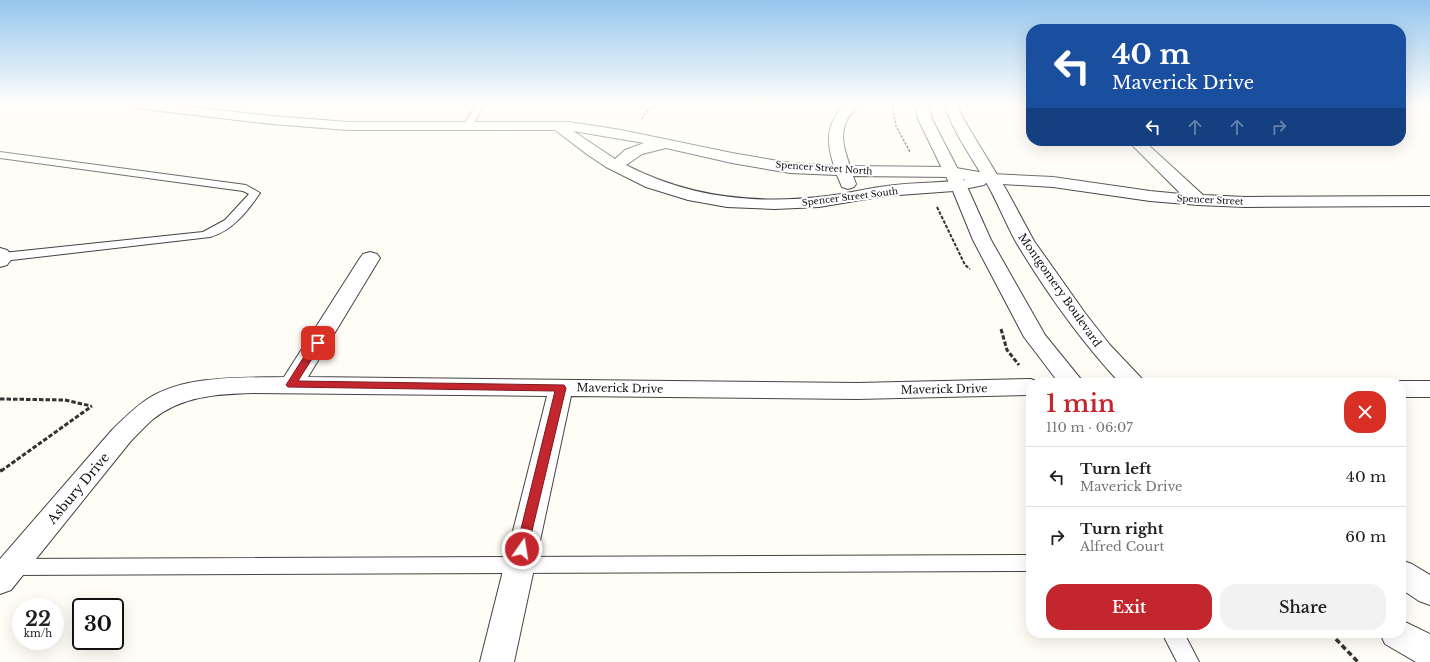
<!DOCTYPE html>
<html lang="en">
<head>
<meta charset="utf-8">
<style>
	body { margin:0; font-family:"Libre Baskerville",serif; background:#f2f2f2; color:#202124; height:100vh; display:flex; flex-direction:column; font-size:15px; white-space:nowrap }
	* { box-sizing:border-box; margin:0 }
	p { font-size:13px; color:#757577 }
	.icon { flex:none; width:22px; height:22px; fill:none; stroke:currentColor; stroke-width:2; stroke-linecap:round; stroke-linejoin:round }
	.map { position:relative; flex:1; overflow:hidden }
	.drawer { position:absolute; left:1026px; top:378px; width:380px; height:260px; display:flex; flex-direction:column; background:#fff; border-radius:16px; box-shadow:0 4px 16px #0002 }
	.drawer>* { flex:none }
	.hud { position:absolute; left:1026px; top:24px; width:380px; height:122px; border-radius:16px; box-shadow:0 4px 16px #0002; background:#1a4fa0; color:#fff; overflow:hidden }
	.speed { position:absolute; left:12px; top:598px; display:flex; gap:8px; font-size:20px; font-weight:700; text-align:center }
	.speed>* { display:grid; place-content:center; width:52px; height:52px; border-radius:50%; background:#fff; box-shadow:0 4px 16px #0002; line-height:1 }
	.speed small { font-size:10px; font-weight:400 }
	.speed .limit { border:2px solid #111; border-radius:6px; background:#fff; color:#111 }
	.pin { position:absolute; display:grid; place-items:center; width:34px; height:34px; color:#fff; margin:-17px; border-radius:8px; box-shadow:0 2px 6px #0006 }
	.me { position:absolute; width:44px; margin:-22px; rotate:13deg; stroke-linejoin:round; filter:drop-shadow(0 0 3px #0008) }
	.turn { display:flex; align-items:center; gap:14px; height:84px; padding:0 20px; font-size:18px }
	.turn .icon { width:52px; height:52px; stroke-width:2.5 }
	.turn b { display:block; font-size:28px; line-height:34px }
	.lanes { display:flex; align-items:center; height:38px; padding:0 20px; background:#0003; justify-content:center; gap:20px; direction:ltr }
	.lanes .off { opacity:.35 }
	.round { display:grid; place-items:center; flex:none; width:42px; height:42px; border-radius:16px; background:#f2f2f2 }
	.headline { display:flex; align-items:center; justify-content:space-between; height:68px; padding:0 20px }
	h1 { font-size:24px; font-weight:600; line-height:30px; color:#c4262e }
	.button { display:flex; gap:8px; margin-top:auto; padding:8px 20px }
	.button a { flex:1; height:46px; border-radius:16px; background:#c4262e; color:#fff; font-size:16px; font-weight:600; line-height:46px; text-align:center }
	.button a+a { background:#f2f2f2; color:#202124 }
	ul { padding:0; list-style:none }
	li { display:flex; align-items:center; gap:12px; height:60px; padding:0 20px; border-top:1px solid #e0e0e0 }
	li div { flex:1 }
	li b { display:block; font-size:15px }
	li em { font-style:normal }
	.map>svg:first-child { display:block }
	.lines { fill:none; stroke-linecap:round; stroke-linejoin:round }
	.service-casing { stroke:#444; stroke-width:2 }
	.minor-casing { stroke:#444; stroke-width:2 }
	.tertiary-casing { stroke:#444; stroke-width:2 }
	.path-far3 { stroke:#333; stroke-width:1.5; stroke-dasharray:2.5 1.5; stroke-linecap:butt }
	.path-far2 { stroke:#333; stroke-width:2; stroke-dasharray:3.5 1.5; stroke-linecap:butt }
	.path-far1 { stroke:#333; stroke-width:3; stroke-dasharray:4.5 2; stroke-linecap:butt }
	.path { stroke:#333; stroke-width:3.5; stroke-dasharray:5.5 3; stroke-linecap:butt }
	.service { fill:#fff; fill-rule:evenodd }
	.minor { fill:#fff; fill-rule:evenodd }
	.tertiary { fill:#fff; fill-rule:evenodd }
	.route { fill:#c4262e; stroke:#7f191e }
	.labels { text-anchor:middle; stroke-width:4; stroke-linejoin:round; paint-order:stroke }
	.far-street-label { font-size:9px; fill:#111; stroke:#fff }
	.street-label { font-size:11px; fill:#111; stroke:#fff }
	.near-street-label { font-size:13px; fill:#111; stroke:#fff }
</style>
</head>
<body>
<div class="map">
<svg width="1430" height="662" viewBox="0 0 1430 662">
	<rect width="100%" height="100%" fill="#fffdf5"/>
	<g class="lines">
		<g class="service-casing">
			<g id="service">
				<polygon points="476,105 484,105 471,128 465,128 463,126"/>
				<path d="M0 152 246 185 260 193C247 212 232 231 210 237L3 261 0 260V254L3 253 203 232 225 220 249 194 243 191 0 158Z"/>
				<polygon points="1031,555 1031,571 12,575 5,573 2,567 5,561 12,559"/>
				<polygon points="1162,633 1184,633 1199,662 1177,662"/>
			</g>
		</g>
		<g class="minor-casing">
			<g id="minor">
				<path d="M136 105H175L272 116 348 122H569L621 130 732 153 790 163 834 166C826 141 826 125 844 105H857C855 110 850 114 847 120 839 135 845 152 850 166L950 167 991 174 1053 177 1150 191 1181 194 1128 141H1144L1203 195 1245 197 1430 196V206L1245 207 1198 205 1150 201 1053 187 986 183 984 185 954 191 885 196 819 207 775 209 727 207 688 200 646 187 606 167 588 155 555 130H348L272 124 143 109 138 108ZM573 131 644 143 625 150 615 159ZM666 148 732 163 790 173 837 175 842 187 848 189 854 187 856 184 853 176 950 177 966 180C940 183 913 182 887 186 867 188 847 194 827 196 757 205 690 198 626 165L642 154Z"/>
				<polygon points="0,248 7,250 13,257 7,265 0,267"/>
				<path d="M370 252 377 254 380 258 308 377 857 383 1031 379 1040 383H1031V395L857 399 571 396 514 662H480L547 396 253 393C217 394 181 396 152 420 144 427 137 435 130 442L11 590 0 594V559L112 430C124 418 135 407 149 398 187 375 241 378 284 377L360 258 363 254Z"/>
				<polygon points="1401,381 1430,381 1430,397 1401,397 1401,383 1394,383"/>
			</g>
		</g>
		<g class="tertiary-casing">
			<g id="tertiary">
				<polygon points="915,105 928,105 932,119 969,191 991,240 1045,335 1084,383 1059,383 1024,337 973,240 953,191 918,119"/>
				<path d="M945 105H957L964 120 1007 191 1034 241 1085 313 1110 345 1146 383H1120C1080 340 1046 292 1016 242 1005 222 997 201 986 182 974 161 950 127 945 105Z"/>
				<polygon points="1401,560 1412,564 1430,575 1430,605 1419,601 1401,589"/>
				<polygon points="1401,620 1430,634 1430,662 1416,662 1385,644 1380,633 1401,633"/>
			</g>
		</g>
		<g class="path-far3">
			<polyline points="892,105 896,126 910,152"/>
			<polyline points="642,119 645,113 656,105"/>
		</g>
		<polyline class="path-far2" points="937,207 965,265 970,269"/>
		<g class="path-far1">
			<polyline points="1001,329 1007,350 1019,365"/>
			<polyline points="0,399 65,400 91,406"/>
			<polyline points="1,471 92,406"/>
		</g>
		<g class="path">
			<polyline points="0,471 2,470"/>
			<polyline points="1330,633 1358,662"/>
		</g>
		<use href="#service" class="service"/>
		<use href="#minor" class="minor"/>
		<use href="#tertiary" class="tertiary"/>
	</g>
	<linearGradient id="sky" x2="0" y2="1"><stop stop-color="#95c6ee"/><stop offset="0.53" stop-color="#fffefa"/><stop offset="1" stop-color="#fffefa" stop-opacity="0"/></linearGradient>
	<rect width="1430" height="197" fill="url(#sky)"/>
	<polygon class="route" points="318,340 322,343 298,381 564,385 566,388 527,552 522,554 518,552 516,549 555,391 288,387 286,385 314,341"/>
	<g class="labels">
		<g class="far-street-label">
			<text transform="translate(824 168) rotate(4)" y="3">Spencer Street North</text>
			<text transform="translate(850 197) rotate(-7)" y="3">Spencer Street South</text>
			<text transform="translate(1210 200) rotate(3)" y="3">Spencer Street</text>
		</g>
		<g class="street-label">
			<text transform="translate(1060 290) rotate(55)" y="4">Montgomery Boulevard</text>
			<text transform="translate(620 388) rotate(1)" y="4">Maverick Drive</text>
			<text transform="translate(944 389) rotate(-1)" y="4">Maverick Drive</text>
		</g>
		<g class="near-street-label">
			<text transform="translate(78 488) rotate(-50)" y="5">Asbury Drive</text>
		</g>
	</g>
</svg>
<div class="speed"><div>22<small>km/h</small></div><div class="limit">30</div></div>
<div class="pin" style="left:318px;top:343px;background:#d93025"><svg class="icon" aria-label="arrive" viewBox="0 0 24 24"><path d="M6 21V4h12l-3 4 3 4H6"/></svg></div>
<svg class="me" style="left:522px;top:549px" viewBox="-20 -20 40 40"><circle r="17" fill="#c4262e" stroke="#fff" stroke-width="3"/><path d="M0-11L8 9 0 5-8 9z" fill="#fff"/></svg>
<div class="hud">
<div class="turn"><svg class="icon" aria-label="left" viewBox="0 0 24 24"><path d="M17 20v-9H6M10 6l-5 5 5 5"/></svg><div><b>40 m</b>Maverick Drive</div></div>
<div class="lanes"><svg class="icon" aria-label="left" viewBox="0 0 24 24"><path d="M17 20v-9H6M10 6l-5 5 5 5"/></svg><svg class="icon off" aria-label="ahead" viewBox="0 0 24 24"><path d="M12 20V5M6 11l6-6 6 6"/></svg><svg class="icon off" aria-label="ahead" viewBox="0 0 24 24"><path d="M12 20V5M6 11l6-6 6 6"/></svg><svg class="icon off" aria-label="right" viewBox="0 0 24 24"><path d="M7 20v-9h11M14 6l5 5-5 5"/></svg></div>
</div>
<section class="drawer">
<div class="headline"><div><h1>1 min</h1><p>110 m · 06:07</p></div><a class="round" style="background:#d93025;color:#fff"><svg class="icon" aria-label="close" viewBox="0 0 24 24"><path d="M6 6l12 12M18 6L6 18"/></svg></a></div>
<ul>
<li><svg class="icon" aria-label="left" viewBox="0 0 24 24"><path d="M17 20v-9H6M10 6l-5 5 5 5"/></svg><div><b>Turn left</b><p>Maverick Drive</p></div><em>40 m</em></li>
<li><svg class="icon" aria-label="right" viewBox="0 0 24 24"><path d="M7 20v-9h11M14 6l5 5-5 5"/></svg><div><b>Turn right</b><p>Alfred Court</p></div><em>60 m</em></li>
</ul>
<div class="button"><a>Exit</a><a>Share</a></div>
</section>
</div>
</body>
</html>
